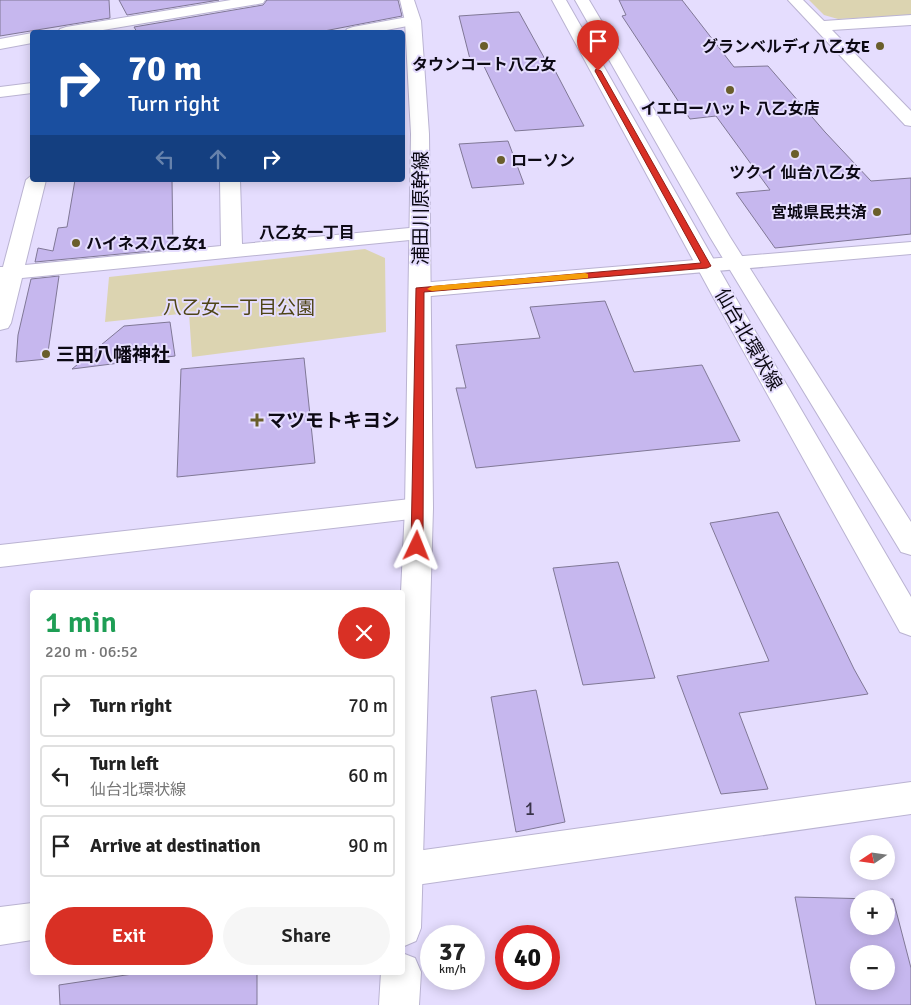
<!DOCTYPE html>
<html lang="en">
<head>
<meta charset="utf-8">
<style>
	body { margin:0; font-family:Signika,"Noto Sans JP",sans-serif; background:#f6f6f6; color:#222; height:100vh; display:flex; flex-direction:column; font-size:19px; white-space:nowrap }
	* { box-sizing:border-box; margin:0 }
	p { font-size:16px; color:#767676 }
	.icon { flex:none; width:28px; height:28px; fill:none; stroke:currentColor; stroke-width:2; stroke-linecap:round; stroke-linejoin:round }
	.map { position:relative; flex:1; overflow:hidden }
	.sheet { position:absolute; left:30px; top:590px; width:375px; height:385px; display:flex; flex-direction:column; background:#fff; border-radius:5px; box-shadow:0 2px 12px #0003 }
	.sheet>* { flex:none }
	.hud { position:absolute; left:30px; top:30px; width:375px; height:152px; border-radius:5px; box-shadow:0 2px 12px #0003; background:#1a4fa0; color:#fff; overflow:hidden }
	.needle { width:32px; rotate:257deg }
	.buttons { position:absolute; left:850px; top:835px; display:grid; gap:10px }
	.buttons a { display:grid; place-items:center; width:45px; height:45px; border-radius:50%; background:#fff; box-shadow:0 2px 12px #0003; font-size:25px }
	.speed { position:absolute; left:420px; top:925px; display:flex; gap:10px; font-size:25px; font-weight:700; text-align:center }
	.speed>* { display:grid; place-content:center; width:65px; height:65px; border-radius:50%; background:#fff; box-shadow:0 2px 12px #0003; line-height:1 }
	.speed small { font-size:12px; font-weight:400 }
	.speed .limit { border:8px solid #d22; background:#fff; color:#111 }
	.pin { position:absolute; display:grid; place-items:center; width:42px; height:42px; color:#fff; margin:-51px -21px; border-radius:50% 50% 50% 0; rotate:-45deg; box-shadow:0 0 5px #0007 }
	.pin .icon { rotate:45deg }
	.me { position:absolute; width:55px; margin:-28px; rotate:2deg; stroke-linejoin:round; filter:drop-shadow(0 0 4px #0008) }
	.turn { display:flex; align-items:center; gap:18px; height:105px; padding:0 15px; font-size:22px }
	.turn .icon { width:65px; height:65px; stroke-width:2.5 }
	.turn b { display:block; font-size:35px; line-height:42px }
	.lanes { display:flex; align-items:center; height:48px; padding:0 15px; background:#0003; justify-content:center; gap:25px; direction:ltr }
	.lanes .off { opacity:.35 }
	.round { display:grid; place-items:center; flex:none; width:52px; height:52px; border-radius:26px; background:#f6f6f6 }
	.summary { display:flex; align-items:center; justify-content:space-between; height:85px; padding:0 15px }
	h1 { font-size:30px; font-weight:600; line-height:38px; color:#1e9e55 }
	.action { display:flex; gap:10px; margin-top:auto; padding:10px 15px }
	.action a { flex:1; height:58px; border-radius:30px; background:#d93025; color:#fff; font-size:20px; font-weight:600; line-height:58px; text-align:center }
	.action a+a { background:#f6f6f6; color:#222 }
	ul { padding:0; list-style:none }
	li { display:flex; align-items:center; gap:15px; height:62px; margin:0 10px 8px; padding:0 5px; border:2px solid #e0e0e0; border-radius:5px }
	li div { flex:1 }
	li b { display:block; font-size:19px }
	li em { font-style:normal }
	.map>svg:first-child { display:block }
	.green { fill:#dcd4b1 }
	.building { fill:#c6b7ee; stroke:#807896; fill-rule:evenodd }
	.lines { fill:none; stroke-linecap:round; stroke-linejoin:round }
	.street-casing { stroke:#bab3d2; stroke-width:2 }
	.secondary-casing { stroke:#bab3d2; stroke-width:2 }
	.primary-casing { stroke:#bab3d2; stroke-width:2 }
	.street { fill:#fff; fill-rule:evenodd }
	.secondary { fill:#fff; fill-rule:evenodd }
	.primary { fill:#fff; fill-rule:evenodd }
	.route { fill:#d93025; stroke:#8d1f18 }
	.slow { fill:#f59e0b }
	.poi-dot { fill:#6a5e2b; stroke:#e5ddfe; stroke-width:2 }
	.labels { text-anchor:middle; stroke-width:4; stroke-linejoin:round; paint-order:stroke }
	.far-poi-label { font-size:16px; font-weight:bold; fill:#0c0914; stroke:#e5ddfe }
	.far-neighbourhood-label { font-size:16px; font-weight:bold; fill:#0c0914; stroke:#e5ddfe }
	.street-label { font-size:19px; fill:#0c0914; stroke:#e5ddfe }
	.park-label { font-size:19px; fill:#4e4416; stroke:#e5ddfe }
	.poi-label { font-size:19px; font-weight:bold; fill:#0c0914; stroke:#e5ddfe; text-anchor:start }
	.near-number-label { font-size:19px; fill:#3a344a }
</style>
</head>
<body>
<div class="map">
<svg width="911" height="1005" viewBox="0 0 911 1005">
	<rect width="100%" height="100%" fill="#e5ddfe"/>
	<g class="green">
		<polygon points="809,0 911,0 911,15 838,19 824,15"/>
		<polygon points="365,249 385,258 386,332 192,357 189,313 105,322 109,277"/>
	</g>
	<g class="building">
		<polygon points="0,0 109,0 110,18 0,36"/>
		<polygon points="119,0 219,0 127,15"/>
		<polygon points="267,0 398,0 402,16 319,32 137,32 134,27 263,5"/>
		<polygon points="619,0 682,0 734,67 768,66 825,132 871,181 911,178 911,234 775,248 736,193 770,190 716,116 690,119 622,16 626,15"/>
		<polygon points="519,12 546,61 550,61 584,126 515,131 482,62 471,63 459,16"/>
		<polygon points="508,141 524,184 472,188 459,144"/>
		<polygon points="75,180 172,180 173,249 35,262 38,248 53,251 58,228 67,227"/>
		<polygon points="59,276 47,359 16,362 18,335 31,279"/>
		<polygon points="605,301 634,372 702,365 740,441 476,468 456,388 466,388 456,345 540,338 530,307"/>
		<polygon points="170,322 175,356 72,369 124,326"/>
		<polygon points="304,358 315,463 177,477 181,369"/>
		<polygon points="778,512 854,669 868,694 739,713 768,789 721,794 677,676 769,661 710,523"/>
		<polygon points="618,562 655,678 583,685 553,568"/>
		<polygon points="536,690 565,822 516,832 491,697"/>
		<path d="M795 897 873 899H859V926H886V899H893L911 968V1005H816ZM859 954H886V981H859Z"/>
		<polygon points="146,972 257,972 257,1005 60,1005 59,985"/>
	</g>
	<g class="lines">
		<g class="street-casing">
			<g id="street">
				<polygon points="231,0 265,0 263,3 258,4 91,32 58,32 60,29 66,27"/>
				<polygon points="788,0 803,0 824,21 911,15 911,25 832,30 911,111 911,126 905,125"/>
				<polygon points="413,16 418,18 421,21 418,24 376,32 345,32 347,29 353,27"/>
				<polygon points="32,33 32,43 0,49 0,39"/>
				<polygon points="32,83 32,93 0,97 0,87"/>
				<polygon points="32,175 32,180 46,180 25,265 221,246 220,180 240,180 242,244 420,227 427,229 430,233 427,237 420,239 22,278 11,323 8,328 0,330 0,267 3,267 26,180"/>
				<polygon points="911,242 911,254 420,297 412,295 409,290 412,285 420,283"/>
				<polygon points="419,498 429,501 433,508 429,515 419,518 0,567 0,545"/>
				<polygon points="911,782 911,814 402,887 402,853"/>
				<polygon points="32,903 32,940 0,945 0,907"/>
			</g>
		</g>
		<g class="secondary-casing">
			<g id="secondary">
				<polygon points="400,0 414,0 421,21 429,134 433,508 421,928 416,941 402,947 402,592 401,592 405,508 411,134 405,21"/>
				<polygon points="402,953 415,958 421,972 419,1005 379,1005 381,972 402,972"/>
			</g>
		</g>
		<g class="primary-casing">
			<g id="primary">
				<polygon points="552,0 566,0 734,295 911,597 911,636 900,632 712,295"/>
				<polygon points="575,0 589,0 730,237 911,522 911,555 901,552 710,237"/>
			</g>
		</g>
		<use href="#street" class="street"/>
		<use href="#secondary" class="secondary"/>
		<use href="#primary" class="primary"/>
	</g>
	<polygon class="route" points="596,69 601,71 711,266 707,268 424,292 423,546 417,550 413,549 411,546 416,288 701,263 595,71"/>
	<polygon class="slow" points="585,273 588,274 588,278 432,291 427,289 432,286"/>
	<g class="poi-dot">
		<circle cx="484" cy="46" r="5"/>
		<circle cx="880" cy="46" r="5"/>
		<circle cx="730" cy="90" r="5"/>
		<circle cx="795" cy="154" r="5"/>
		<circle cx="501" cy="160" r="5"/>
		<circle cx="877" cy="212" r="5"/>
		<circle cx="76" cy="243" r="5"/>
		<circle cx="46" cy="354" r="5"/>
		<path d="M254.5 412.5h5v5h5v5h-5v5h-5v-5h-5v-5h5z"/>
	</g>
	<g class="labels">
		<g class="far-poi-label">
			<text x="870" y="52" text-anchor="end">グランベルディ八乙女E</text>
			<text x="484" y="70">タウンコート八乙女</text>
			<text x="730" y="114">イエローハット 八乙女店</text>
			<text x="511" y="166" text-anchor="start">ローソン</text>
			<text x="795" y="178">ツクイ 仙台八乙女</text>
			<text x="867" y="218" text-anchor="end">宮城県民共済</text>
			<text x="86" y="249" text-anchor="start">ハイネス八乙女1</text>
		</g>
		<g class="far-neighbourhood-label">
			<text x="307" y="238">八乙女一丁目</text>
		</g>
		<g class="street-label">
			<text transform="translate(420 208) rotate(-90)" y="7">浦田川原幹線</text>
			<text transform="translate(749 339) rotate(60)" y="7">仙台北環状線</text>
		</g>
		<g class="park-label">
			<text x="239" y="314">八乙女一丁目公園</text>
		</g>
		<g class="poi-label">
			<text x="56" y="361">三田八幡神社</text>
			<text x="267" y="427">マツモトキヨシ</text>
		</g>
		<g class="near-number-label">
			<text x="530" y="815">1</text>
		</g>
	</g>
</svg>
<div class="buttons">
<a><svg class="needle" viewBox="-14 -14 28 28"><path d="M0-13l5 13h-10z" fill="#e53935"/><path d="M0 13l5-13h-10z" fill="#767676"/></svg></a>
<a>+</a>
<a>−</a>
</div>
<div class="speed"><div>37<small>km/h</small></div><div class="limit">40</div></div>
<div class="pin" style="left:598px;top:71px;background:#d93025"><svg class="icon" aria-label="arrive" viewBox="0 0 24 24"><path d="M6 21V4h12l-3 4 3 4H6"/></svg></div>
<svg class="me" style="left:417px;top:546px" viewBox="-20 -20 40 40"><path d="M0-17L14 15 0 8-14 15z" fill="#d93025" stroke="#fff" stroke-width="4"/></svg>
<div class="hud">
<div class="turn"><svg class="icon" aria-label="right" viewBox="0 0 24 24"><path d="M7 20v-9h11M14 6l5 5-5 5"/></svg><div><b>70 m</b>Turn right</div></div>
<div class="lanes"><svg class="icon off" aria-label="left" viewBox="0 0 24 24"><path d="M17 20v-9H6M10 6l-5 5 5 5"/></svg><svg class="icon off" aria-label="ahead" viewBox="0 0 24 24"><path d="M12 20V5M6 11l6-6 6 6"/></svg><svg class="icon" aria-label="right" viewBox="0 0 24 24"><path d="M7 20v-9h11M14 6l5 5-5 5"/></svg></div>
</div>
<section class="sheet">
<div class="summary"><div><h1>1 min</h1><p>220 m · 06:52</p></div><a class="round" style="background:#d93025;color:#fff"><svg class="icon" aria-label="close" viewBox="0 0 24 24"><path d="M6 6l12 12M18 6L6 18"/></svg></a></div>
<ul>
<li><svg class="icon" aria-label="right" viewBox="0 0 24 24"><path d="M7 20v-9h11M14 6l5 5-5 5"/></svg><div><b>Turn right</b></div><em>70 m</em></li>
<li><svg class="icon" aria-label="left" viewBox="0 0 24 24"><path d="M17 20v-9H6M10 6l-5 5 5 5"/></svg><div><b>Turn left</b><p>仙台北環状線</p></div><em>60 m</em></li>
<li><svg class="icon" aria-label="arrive" viewBox="0 0 24 24"><path d="M6 21V4h12l-3 4 3 4H6"/></svg><div><b>Arrive at destination</b></div><em>90 m</em></li>
</ul>
<div class="action"><a>Exit</a><a>Share</a></div>
</section>
</div>
</body>
</html>
